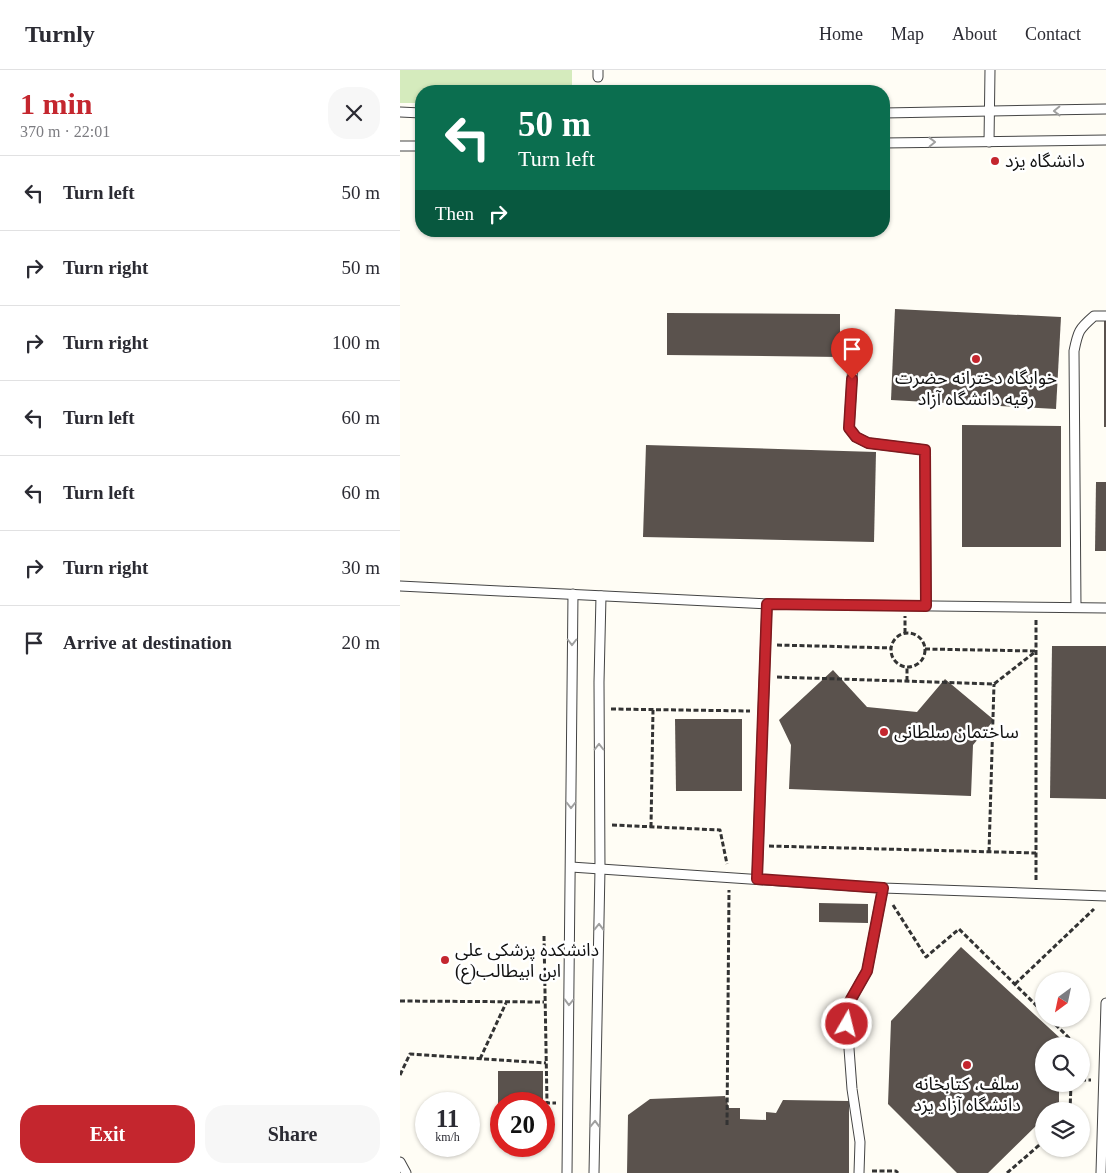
<!DOCTYPE html>
<html lang="en">
<head>
<meta charset="utf-8">
<style>
	body { margin:0; font-family:"Times New Roman","Noto Sans Arabic",serif; background:#f7f7f7; color:#2b2b33; height:100vh; display:flex; flex-direction:column; font-size:19px; white-space:nowrap }
	* { box-sizing:border-box; margin:0 }
	p { font-size:16px; color:#7c7c81 }
	.icon { flex:none; width:28px; height:28px; fill:none; stroke:currentColor; stroke-width:2; stroke-linecap:round; stroke-linejoin:round }
	.map { position:relative; flex:1; overflow:hidden }
	.side { display:flex; flex-direction:column; background:#fff; width:400px }
	.side>* { flex:none }
	.guide { position:absolute; left:15px; top:15px; width:475px; height:152px; border-radius:20px; box-shadow:0 1px 4px #0004; background:#0b6e4f; color:#fff; overflow:hidden }
	.needle { width:32px; rotate:213deg }
	.buttons { position:absolute; left:635px; top:902px; display:grid; gap:10px }
	.buttons a { display:grid; place-items:center; width:55px; height:55px; border-radius:50%; background:#fff; box-shadow:0 1px 4px #0004; font-size:25px }
	.speed { position:absolute; left:15px; top:1022px; display:flex; gap:10px; font-size:25px; font-weight:700; text-align:center }
	.speed>* { display:grid; place-content:center; width:65px; height:65px; border-radius:50%; background:#fff; box-shadow:0 1px 4px #0004; line-height:1 }
	.speed small { font-size:12px; font-weight:400 }
	.speed .limit { border:8px solid #d22; background:#fff; color:#111 }
	.pin { position:absolute; display:grid; place-items:center; width:42px; height:42px; color:#fff; margin:-51px -21px; border-radius:50% 50% 50% 0; rotate:-45deg; box-shadow:0 0 5px #0007 }
	.pin .icon { rotate:45deg }
	.me { position:absolute; width:55px; margin:-28px; rotate:8deg; stroke-linejoin:round; filter:drop-shadow(0 0 4px #0008) }
	.turn { display:flex; align-items:center; gap:18px; height:105px; padding:0 20px; font-size:22px }
	.turn .icon { width:65px; height:65px; stroke-width:2.5 }
	.turn b { display:block; font-size:35px; line-height:42px }
	.then { display:flex; align-items:center; height:48px; padding:0 20px; background:#0003; gap:10px; font-size:19px }
	.round { display:grid; place-items:center; flex:none; width:52px; height:52px; border-radius:20px; background:#f7f7f7 }
	.head { display:flex; align-items:center; justify-content:space-between; height:85px; padding:0 20px }
	h1 { font-size:30px; font-weight:800; line-height:38px; color:#c4262e }
	.primary-button { display:flex; gap:10px; margin-top:auto; padding:10px 20px }
	.primary-button a { flex:1; height:58px; border-radius:20px; background:#c4262e; color:#fff; font-size:20px; font-weight:800; line-height:58px; text-align:center }
	.primary-button a+a { background:#f7f7f7; color:#2b2b33 }
	ul { padding:0; list-style:none }
	li { display:flex; align-items:center; gap:15px; height:75px; padding:0 20px; border-top:1px solid #e1e1e2 }
	li div { flex:1 }
	li b { display:block; font-size:19px }
	li em { font-style:normal }
	header { display:flex; align-items:center; gap:30px; box-sizing:border-box; height:70px; padding:0 25px; background:#fff; border-bottom:1px solid #e1e1e2 }
	header strong { font-size:24px }
	nav { display:flex; gap:28px; margin-inline-start:auto; font-size:18px }
	main { display:flex; flex:1; min-height:0 }
	.map>svg:first-child { display:block }
	.green { fill:#d5ebbd }
	.building { fill:#5a524d }
	.lines { fill:none; stroke-linecap:round; stroke-linejoin:round }
	.service-casing { stroke:#444; stroke-width:11 }
	.path { stroke:#333; stroke-width:3; stroke-dasharray:5 2.5; stroke-linecap:butt }
	.service { stroke:#fff; stroke-width:9 }
	.oneway { stroke:#a0a0a0 }
	.route-casing { stroke:#7f191e; stroke-width:12 }
	.route { stroke:#c4262e; stroke-width:9 }
	.poi-dot { fill:#c4262e; stroke:#fff; stroke-width:2 }
	.labels { text-anchor:middle; stroke-width:5; stroke-linejoin:round; paint-order:stroke }
	.poi-label { font-size:18px; fill:#111; stroke:#fff; text-anchor:start }
</style>
</head>
<body>
<header>
<strong>Turnly</strong>
<nav><a>Home</a><a>Map</a><a>About</a><a>Contact</a></nav>
</header>
<main>
<section class="side">
<div class="head"><div><h1>1 min</h1><p>370 m · 22:01</p></div><a class="round"><svg class="icon" aria-label="close" viewBox="0 0 24 24"><path d="M6 6l12 12M18 6L6 18"/></svg></a></div>
<ul>
<li><svg class="icon" aria-label="left" viewBox="0 0 24 24"><path d="M17 20v-9H6M10 6l-5 5 5 5"/></svg><div><b>Turn left</b></div><em>50 m</em></li>
<li><svg class="icon" aria-label="right" viewBox="0 0 24 24"><path d="M7 20v-9h11M14 6l5 5-5 5"/></svg><div><b>Turn right</b></div><em>50 m</em></li>
<li><svg class="icon" aria-label="right" viewBox="0 0 24 24"><path d="M7 20v-9h11M14 6l5 5-5 5"/></svg><div><b>Turn right</b></div><em>100 m</em></li>
<li><svg class="icon" aria-label="left" viewBox="0 0 24 24"><path d="M17 20v-9H6M10 6l-5 5 5 5"/></svg><div><b>Turn left</b></div><em>60 m</em></li>
<li><svg class="icon" aria-label="left" viewBox="0 0 24 24"><path d="M17 20v-9H6M10 6l-5 5 5 5"/></svg><div><b>Turn left</b></div><em>60 m</em></li>
<li><svg class="icon" aria-label="right" viewBox="0 0 24 24"><path d="M7 20v-9h11M14 6l5 5-5 5"/></svg><div><b>Turn right</b></div><em>30 m</em></li>
<li><svg class="icon" aria-label="arrive" viewBox="0 0 24 24"><path d="M6 21V4h12l-3 4 3 4H6"/></svg><div><b>Arrive at destination</b></div><em>20 m</em></li>
</ul>
<div class="primary-button"><a>Exit</a><a>Share</a></div>
</section>
<div class="map">
<svg width="706" height="1103" viewBox="0 0 706 1103">
	<rect width="100%" height="100%" fill="#fffdf5"/>
	<polygon class="green" points="0,0 172,0 172,21 21,21 21,33 0,33"/>
	<g class="building">
		<polygon points="495,239 661,247 656,339 491,330"/>
		<polygon points="267,243 440,244 440,287 267,285"/>
		<rect x="704" y="249" width="2" height="108"/>
		<polygon points="562,355 661,356 661,477 562,477"/>
		<polygon points="246,375 476,382 474,472 243,467"/>
		<polygon points="696,412 706,412 706,481 695,481"/>
		<polygon points="652,576 706,576 706,729 650,728"/>
		<polygon points="433,600 467,637 517,642 545,609 594,650 573,675 571,726 389,719 391,675 379,650"/>
		<polygon points="275,649 342,649 342,721 276,721"/>
		<polygon points="419,833 468,834 468,853 419,852"/>
		<polygon points="561,877 660,968 660,976 644,976 644,1014 659,1014 659,1032 650,1041 644,1041 644,1048 588,1103 557,1103 488,1034 491,951"/>
		<polygon points="98,1001 143,1001 143,1034 101,1034 101,1068 98,1068"/>
		<polygon points="325,1026 329,1038 340,1038 340,1049 366,1050 366,1042 376,1043 383,1030 449,1031 449,1103 227,1103 228,1045 250,1029"/>
	</g>
	<g class="lines">
		<g class="service-casing">
			<g id="service">
				<polyline points="198,0 198,7"/>
				<polyline points="0,42 21,43"/>
				<polyline points="484,43 706,39"/>
				<polyline points="589,72 590,0"/>
				<polyline points="484,73 706,70"/>
				<polyline points="0,76 21,76"/>
				<polyline points="454,277 449,358 456,367 468,373 525,380 526,536"/>
				<polyline points="0,516 367,534 706,538"/>
				<path d="M676 537 674 281C678 261 679 259 694 246H706"/>
				<polyline points="171,797 483,818 706,826"/>
				<polyline points="357,809 367,534"/>
				<polyline points="0,1092 6,1103"/>
				<polyline points="167,1103 173,524"/>
				<polyline points="194,1103 200,799 199,612 201,526"/>
				<polyline points="459,1103 460,1072 452,1019 446,938 467,901 483,818"/>
				<polyline points="701,1103 706,933"/>
			</g>
		</g>
		<g class="path">
			<polyline points="636,550 636,811"/>
			<polyline points="505,563 505,546"/>
			<circle cx="508" cy="580" r="17"/>
			<polyline points="377,575 492,578"/>
			<polyline points="525,579 635,581"/>
			<polyline points="377,607 594,614 635,582"/>
			<polyline points="507,611 507,597"/>
			<polyline points="211,639 350,641"/>
			<polyline points="212,755 320,760 327,794"/>
			<polyline points="251,757 253,640"/>
			<polyline points="369,776 636,783"/>
			<polyline points="589,782 594,614"/>
			<polyline points="493,835 526,887 559,859 644,943"/>
			<polyline points="144,866 147,1033 156,1033"/>
			<polyline points="615,914 694,839"/>
			<polyline points="0,931 144,932"/>
			<polyline points="650,949 671,970 671,976"/>
			<polyline points="80,989 106,933"/>
			<polyline points="0,1005 10,984 146,993"/>
			<polyline points="681,1010 691,1010"/>
			<polyline points="670,1041 671,1014"/>
			<polyline points="327,1055 329,820"/>
			<polyline points="472,1101 496,1101 498,1103"/>
			<polyline points="607,1103 644,1071"/>
		</g>
		<use href="#service" class="service"/>
	</g>
	<defs><path id="oneway-chevron" d="M-2-3.5L2.5 0L-2 3.5" fill="none" stroke-width="1.6" stroke-linecap="round" stroke-linejoin="round" transform="scale(1.25)"/></defs>
	<g class="oneway">
		<use href="#oneway-chevron" transform="translate(657 41) rotate(179)"/>
		<use href="#oneway-chevron" transform="translate(532 72) rotate(-1)"/>
		<use href="#oneway-chevron" transform="translate(172 572) rotate(90)"/>
		<use href="#oneway-chevron" transform="translate(199 677) rotate(-90)"/>
		<use href="#oneway-chevron" transform="translate(171 735) rotate(90)"/>
		<use href="#oneway-chevron" transform="translate(199 857) rotate(-89)"/>
		<use href="#oneway-chevron" transform="translate(169 932) rotate(91)"/>
		<use href="#oneway-chevron" transform="translate(195 1054) rotate(-89)"/>
	</g>
	<g class="lines">
		<g class="route-casing">
			<polyline id="route" points="447,954 446,938 467,901 483,818 357,809 367,534 526,536 525,380 468,373 456,367 449,358 452,309"/>
		</g>
		<use href="#route" class="route"/>
	</g>
	<g class="poi-dot">
		<circle cx="595" cy="91" r="5"/>
		<circle cx="576" cy="289" r="5"/>
		<circle cx="484" cy="662" r="5"/>
		<circle cx="45" cy="890" r="5"/>
		<circle cx="567" cy="995" r="5"/>
	</g>
	<g class="labels">
		<g class="poi-label">
			<text x="605" y="97">دانشگاه یزد</text>
			<text x="576" y="314" text-anchor="middle">خوابگاه دخترانه حضرت<tspan x="576" dy="21">رقیه دانشگاه آزاد</tspan></text>
			<text x="494" y="668">ساختمان سلطانی</text>
			<text x="55" y="886">دانشکده پزشکی علی<tspan x="55" dy="21">ابن ابیطالب(ع)</tspan></text>
			<text x="567" y="1020" text-anchor="middle">سلف، کتابخانه<tspan x="567" dy="21">دانشگاه آزاد یزد</tspan></text>
		</g>
	</g>
</svg>
<div class="buttons">
<a><svg class="needle" viewBox="-14 -14 28 28"><path d="M0-13l5 13h-10z" fill="#e53935"/><path d="M0 13l5-13h-10z" fill="#7c7c81"/></svg></a>
<a><svg class="icon" aria-label="search" viewBox="0 0 24 24"><circle cx="10" cy="10" r="6"/><path d="M15 15l6 6"/></svg></a>
<a><svg class="icon" aria-label="layers" viewBox="0 0 24 24"><path d="M12 4l9 5-9 5-9-5zM3 14l9 5 9-5"/></svg></a>
</div>
<div class="speed"><div>11<small>km/h</small></div><div class="limit">20</div></div>
<div class="pin" style="left:452px;top:309px;background:#d93025"><svg class="icon" aria-label="arrive" viewBox="0 0 24 24"><path d="M6 21V4h12l-3 4 3 4H6"/></svg></div>
<svg class="me" style="left:447px;top:954px" viewBox="-20 -20 40 40"><circle r="17" fill="#c4262e" stroke="#fff" stroke-width="3"/><path d="M0-11L8 9 0 5-8 9z" fill="#fff"/></svg>
<div class="guide">
<div class="turn"><svg class="icon" aria-label="left" viewBox="0 0 24 24"><path d="M17 20v-9H6M10 6l-5 5 5 5"/></svg><div><b>50 m</b>Turn left</div></div>
<div class="then">Then<svg class="icon" aria-label="right" viewBox="0 0 24 24"><path d="M7 20v-9h11M14 6l5 5-5 5"/></svg></div>
</div>
</div>
</main>
</body>
</html>
